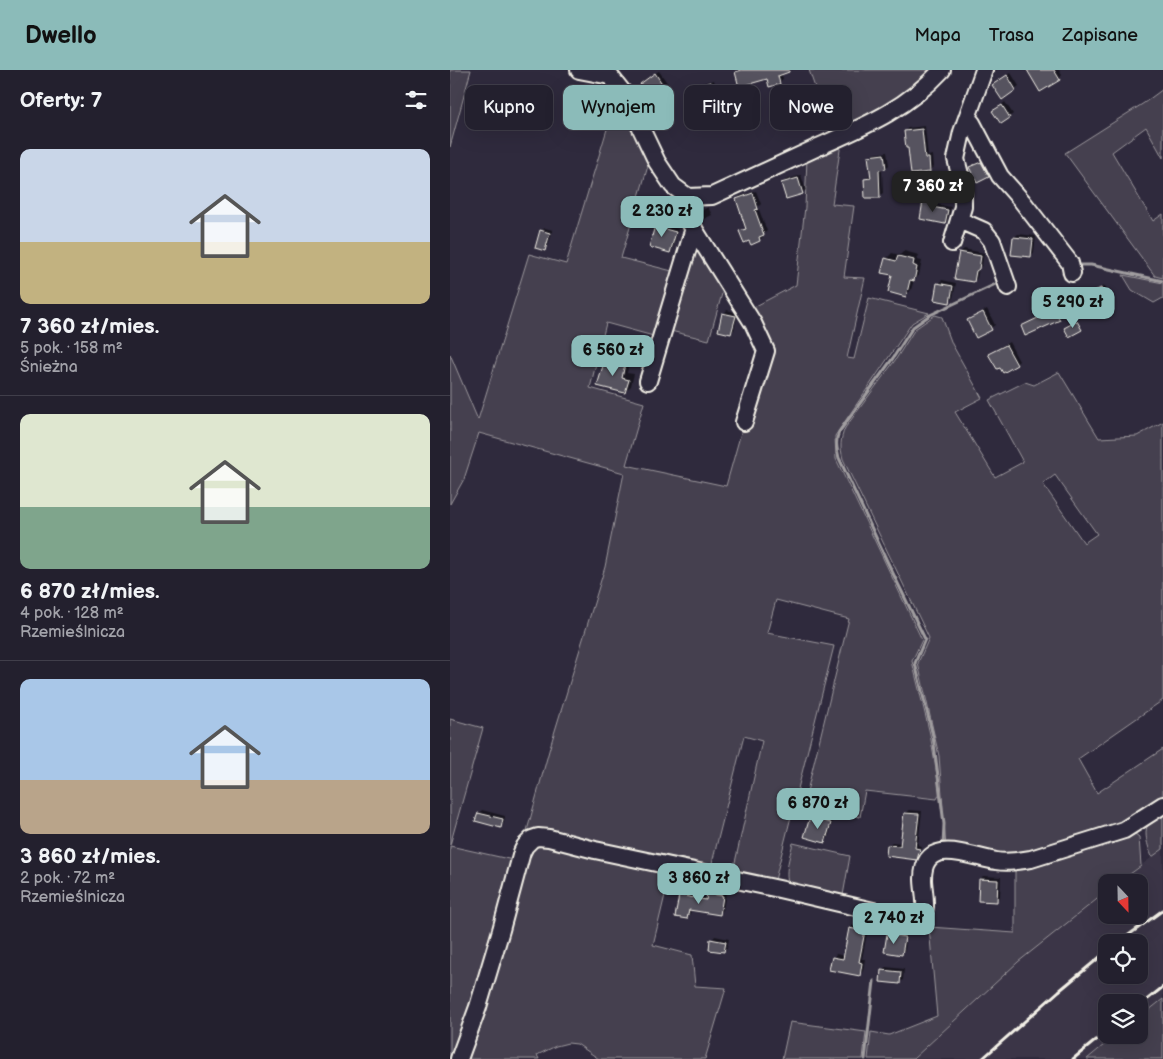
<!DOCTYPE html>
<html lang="pl">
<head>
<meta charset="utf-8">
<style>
	body { margin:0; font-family:"Balsamiq Sans",sans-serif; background:#2f2d3a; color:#f1f3f6; height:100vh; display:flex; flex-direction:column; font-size:19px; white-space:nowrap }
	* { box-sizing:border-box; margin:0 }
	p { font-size:16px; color:#a3a3aa }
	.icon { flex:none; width:28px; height:28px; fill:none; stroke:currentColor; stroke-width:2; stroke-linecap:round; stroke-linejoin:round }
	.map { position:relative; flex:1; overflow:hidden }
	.side { display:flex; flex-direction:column; background:#23202e; width:450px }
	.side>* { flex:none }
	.guide { position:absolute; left:15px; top:15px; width:475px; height:45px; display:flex; gap:10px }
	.needle { width:32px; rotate:158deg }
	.buttons { position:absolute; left:648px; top:804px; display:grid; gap:10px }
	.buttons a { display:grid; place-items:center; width:50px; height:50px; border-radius:10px; background:#23202e; box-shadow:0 5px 20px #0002,0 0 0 1px #403e4a; font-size:25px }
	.price { position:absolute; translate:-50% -42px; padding:0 11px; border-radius:10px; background:#8bbbb9; color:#111; font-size:16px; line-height:32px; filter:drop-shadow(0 1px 2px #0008) }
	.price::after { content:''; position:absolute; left:50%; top:30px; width:15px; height:11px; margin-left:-8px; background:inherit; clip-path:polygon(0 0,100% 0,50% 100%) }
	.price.selected { background:#222; color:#fff }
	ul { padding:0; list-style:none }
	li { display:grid; align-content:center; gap:10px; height:265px; padding:0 20px }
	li+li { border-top:1px solid #403e4a }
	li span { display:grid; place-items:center; height:155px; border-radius:10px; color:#555 }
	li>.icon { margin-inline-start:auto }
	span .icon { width:90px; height:90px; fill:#fffc; stroke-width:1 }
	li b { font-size:21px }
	h2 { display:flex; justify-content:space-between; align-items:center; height:60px; padding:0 20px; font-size:21px }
	.tag { padding:0 18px; border-radius:10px; background:#23202e; box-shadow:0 5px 20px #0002,0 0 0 1px #403e4a; font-size:18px; line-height:45px }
	.tag.selected { background:#8bbbb9; color:#111 }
	header { display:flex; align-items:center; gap:30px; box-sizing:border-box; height:70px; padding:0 25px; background:#8bbbb9; color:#111 }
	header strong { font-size:24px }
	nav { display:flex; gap:28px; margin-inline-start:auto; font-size:18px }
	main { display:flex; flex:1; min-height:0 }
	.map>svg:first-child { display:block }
	.built { fill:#3b3647; fill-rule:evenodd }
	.green { fill:#454050; stroke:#9c989c; fill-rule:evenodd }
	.shadow { fill:#0007 }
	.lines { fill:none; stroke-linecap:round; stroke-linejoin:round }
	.stream { stroke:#a19ea0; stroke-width:3 }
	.building { fill:#56525f; stroke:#f4f1e8 }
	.minor-casing { stroke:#f4f1e8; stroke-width:20 }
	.minor { stroke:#2f2a3d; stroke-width:16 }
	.rail { stroke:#f4f1e8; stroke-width:3 }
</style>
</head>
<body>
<header>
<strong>Dwello</strong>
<nav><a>Mapa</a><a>Trasa</a><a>Zapisane</a></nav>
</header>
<main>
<section class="side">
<h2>Oferty: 7<svg class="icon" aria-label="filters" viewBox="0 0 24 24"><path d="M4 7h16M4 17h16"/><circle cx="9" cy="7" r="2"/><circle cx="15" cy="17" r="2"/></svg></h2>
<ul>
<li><span style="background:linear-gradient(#c9d6e8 60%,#c2b280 0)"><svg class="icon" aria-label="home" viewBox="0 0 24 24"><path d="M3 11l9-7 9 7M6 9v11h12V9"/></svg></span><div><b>7 360 zł/mies.</b><p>5 pok. · 158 m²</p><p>Śnieżna</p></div></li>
<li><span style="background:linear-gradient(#dfe7d0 60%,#7fa58c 0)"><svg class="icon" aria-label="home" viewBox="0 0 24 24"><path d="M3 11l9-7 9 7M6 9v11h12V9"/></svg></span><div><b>6 870 zł/mies.</b><p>4 pok. · 128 m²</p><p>Rzemieślnicza</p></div></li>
<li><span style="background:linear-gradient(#a9c7e8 65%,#b9a48a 0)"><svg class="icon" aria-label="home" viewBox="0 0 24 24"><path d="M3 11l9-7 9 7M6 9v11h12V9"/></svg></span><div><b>3 860 zł/mies.</b><p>2 pok. · 72 m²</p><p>Rzemieślnicza</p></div></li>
</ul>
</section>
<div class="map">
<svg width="713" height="989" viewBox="0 0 713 989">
	<rect width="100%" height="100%" fill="#2f2a3d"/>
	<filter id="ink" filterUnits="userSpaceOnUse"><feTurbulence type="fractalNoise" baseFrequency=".02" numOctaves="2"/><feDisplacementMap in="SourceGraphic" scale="10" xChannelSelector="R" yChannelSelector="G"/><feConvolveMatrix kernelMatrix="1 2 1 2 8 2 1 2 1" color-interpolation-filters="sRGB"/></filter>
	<g filter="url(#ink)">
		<!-- built -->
		<path class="built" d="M713,779V929L689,948V932H656V965H666L637,989H463L568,892L656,822V845H689V812H669ZM656,872H689V905H656Z"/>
		<!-- green -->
		<path class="green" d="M0,0H21L0,77Z
			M359,0H486L455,27L382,67Z
			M713,19V88L696,57L662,82L703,151L713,144V208L705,206L615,83L694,33Z
			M168,23L200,89L171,188L226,202L207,267L156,253L140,318L194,333L176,395L276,416L292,359L318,281L298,240L346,215L355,137L357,88L391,73L382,134L404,136L394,207L415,208L397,288L404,289L419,228L479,243L462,253L385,366L386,389L472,570L462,591L480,664L490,723L487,729L415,721L410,747L354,734L399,549L326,530L317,563L384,576L325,810L282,806L312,671L294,666L260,801L75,768L100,677L155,497L174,403L29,363L14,409L0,434V284L28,350L79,184L116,194Z
			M241,171L275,213L259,270L216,260Z
			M673,205L713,213V228L704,233L682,220Z
			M485,245L492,247L502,274L532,328L505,342L545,407L573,392L539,330L575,312L584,315L609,302L649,368L687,366L713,352V630L628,689L647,723L713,679V730L686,749L573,787L496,777L489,686L468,593L479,568L393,389C390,377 390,370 395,358L446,289L465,259ZM605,405L647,464L634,473L593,414Z
			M0,649L33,658L0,775Z
			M713,740V779L702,787C698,776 692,761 700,751C703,747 709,743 713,740Z
			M684,763L689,767L691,796L669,812H656V822L568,892L463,989H418L421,962L439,965L487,946L479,857L565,863V796Z
			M88,771L221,800L203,875L242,885L245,916L276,918L255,989H149L127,974L118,973L106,976L87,985L89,989H13L76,781Z
			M343,773L400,786L392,831L340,817C333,804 340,786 343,773Z
			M0,776L63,790L3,989H0Z
			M713,929V989H637L666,965H689V948Z
			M340,952L416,962L413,989H332Z"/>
		<!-- shadow -->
		<path class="shadow" d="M288,0H330L333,9L329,12L317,8L286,2Z
			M580,0H609L612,5L609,9Z
			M209,1L218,14L214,17L195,10Z
			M561,3L569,16L552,28L543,15Z
			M264,10L268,24L264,27L246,17L249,14Z
			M555,32L563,44L559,47L544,41Z
			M475,56L478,86L482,85L483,97L480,100L460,76L455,61L458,58Z
			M437,82L439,95L436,98L432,99L433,123L429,126L416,109L419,106H422L420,87L423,84Z
			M535,89L542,103L527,112L520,97Z
			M351,105L356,120L352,123L333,113L336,110Z
			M306,121L311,134L308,137L317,161L312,165L313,167L309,170L291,162L297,157L287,130L290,126Z
			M478,129L486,130L485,134L501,137L498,149L495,153L474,132Z
			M258,137L262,145L252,150L248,143Z
			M211,149L218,152L217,156L228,159L223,178L219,182L207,153Z
			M95,158L103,160L98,176L95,179L91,161Z
			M568,164L586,166L584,182L581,186L564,167Z
			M514,179L534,183L532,195L529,198L527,208L524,211L510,183Z
			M454,181L469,185L467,190L472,191L469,205L464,210L461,220L456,225L436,189L442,183L450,185Z
			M492,210L506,213L503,228L499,232L488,214Z
			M655,216L662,232L659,235L636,226L640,222Z
			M605,233L612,246L576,264L572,257L595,244L596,238Z
			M537,239L545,255L527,267L518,250Z
			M277,240L288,243L284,260L280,263L274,244Z
			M559,272L569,291L566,294L540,284Z
			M161,284L180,289L177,303L184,304L181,316L175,322L156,290Z
			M32,740L55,746L54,753L50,756L29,743Z
			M459,740L472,741L468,775L472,776L470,785L466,788L438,776L442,772L452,773L455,743Z
			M365,744L383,750L378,768L375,772L361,748Z
			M533,806L551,807L550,827L546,831L530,809Z
			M261,820L276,823L273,840L269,844L241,839L240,844L237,848L230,826L234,823L257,827Z
			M403,855L418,858L412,889H415L413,901L409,905L383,888L386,884L395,886L400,859Z
			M442,861L457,864L455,880L451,883L439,865Z
			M265,866L279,869L277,878L273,881L262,870Z
			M436,897L454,899L453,910L449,913L432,900Z"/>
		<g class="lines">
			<!-- stream -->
			<path class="stream" d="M624,195H641L713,211
				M493,777L494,754L483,666L465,593L475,569L437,491L389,388C387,379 385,371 389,362L443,288L463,257L480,245L550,212
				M415,989L424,911"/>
		</g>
		<!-- building -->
		<path class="building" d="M292,0H339V2L328,6L330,14L319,17L317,9L289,17L285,2Z
			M577,0H604L610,10L590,22Z
			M205,3L215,18L200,28L190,14Z
			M557,5L566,20L552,30L542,15Z
			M261,12L265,28L249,33L245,17Z
			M552,35L560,48L551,54L542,41Z
			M472,59L475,88H479L480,102L461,104L458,78H456L454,61Z
			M434,84L436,99L429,100L430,128H415L414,109L421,108L418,86Z
			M531,92L539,107L527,113L519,97Z
			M348,108L353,124L336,129L331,113Z
			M303,123L308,139L305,140L314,165L309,167L310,171L301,175L299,171L294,173L289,161L296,159L286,129Z
			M473,131L483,133L482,137L498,140L495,154L470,149Z
			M206,152L216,155L215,159L226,162L220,183L199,177Z
			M90,160L100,163L95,181L85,178Z
			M563,167L583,169L581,187L561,185Z
			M509,182L531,186L529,199L526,201L524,212L504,209Z
			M448,186L464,190L463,195L467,197L464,211L460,210L456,227L438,222L442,205L431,203L435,188L446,191Z
			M487,213L503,216L500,233L484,230Z
			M651,218L659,236L643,243L635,225Z
			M602,235L610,250L575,266L571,256L594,245L591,240Z
			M533,242L542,260L526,268L517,250Z
			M272,243L286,246L281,264L268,261Z
			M627,251L632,260L619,267L614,258Z
			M556,275L567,295L553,303L550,298L547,299L538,284Z
			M155,289L175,294L172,308L179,310L175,323L147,316Z
			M28,743L53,749L51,758L25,751Z
			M454,743L469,744L465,778L470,779L467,790L436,786L437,775L450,776Z
			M360,747L381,753L375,773L354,767Z
			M529,809L548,810L547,832L528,831Z
			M257,823L273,826L270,845L239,840L237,849L225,847L229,825L256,830Z
			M399,858L415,861L409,892L412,893L410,906L379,900L382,887L393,889Z
			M437,864L455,867L452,885L434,882Z
			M260,869L276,872L274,882L259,880Z
			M431,900L451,902L450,914L430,912Z"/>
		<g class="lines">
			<!-- minor casing -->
			<g class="minor-casing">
				<path id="minor" d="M129,0L160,6L175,25L207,92L223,116L238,127L262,126C297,110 332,94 366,78C415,56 455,40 492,0
					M517,48L522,53L550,106L572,131L620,193L622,203
					M238,127L235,138L239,151L303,253L316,281L294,352
					M509,150L534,161L542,171L558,217
					M502,173L513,137V116L506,89L512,62L534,0
					M198,311L244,158
					M9,989L28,937L51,860L72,782L75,776L82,769L88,767L99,768L145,780L329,819L466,851C481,844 473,823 473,809C473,764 521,787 546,791C558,793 569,791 581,789L674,760L713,735"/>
			</g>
			<!-- minor -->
			<use href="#minor" class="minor"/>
			<!-- rail -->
			<path class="rail" d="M669,872L713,840
				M689,936L713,917
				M532,989L609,921L656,882
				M623,989L656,962"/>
		</g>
	</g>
</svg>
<div class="buttons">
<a><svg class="needle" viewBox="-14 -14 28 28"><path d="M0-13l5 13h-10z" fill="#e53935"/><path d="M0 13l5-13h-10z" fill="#a3a3aa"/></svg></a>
<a><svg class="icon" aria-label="locate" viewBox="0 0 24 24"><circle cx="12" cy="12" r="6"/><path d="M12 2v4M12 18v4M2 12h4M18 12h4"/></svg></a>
<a><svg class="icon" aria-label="layers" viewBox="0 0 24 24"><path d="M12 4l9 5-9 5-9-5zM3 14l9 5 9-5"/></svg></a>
</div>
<b class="price selected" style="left:483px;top:143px">7 360 zł</b>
<b class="price" style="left:212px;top:168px">2 230 zł</b>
<b class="price" style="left:623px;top:259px">5 290 zł</b>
<b class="price" style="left:163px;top:307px">6 560 zł</b>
<b class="price" style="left:368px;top:760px">6 870 zł</b>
<b class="price" style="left:249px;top:835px">3 860 zł</b>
<b class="price" style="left:444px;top:875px">2 740 zł</b>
<div class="guide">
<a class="tag">Kupno</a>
<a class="tag selected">Wynajem</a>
<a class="tag">Filtry</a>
<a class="tag">Nowe</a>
</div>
</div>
</main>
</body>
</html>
